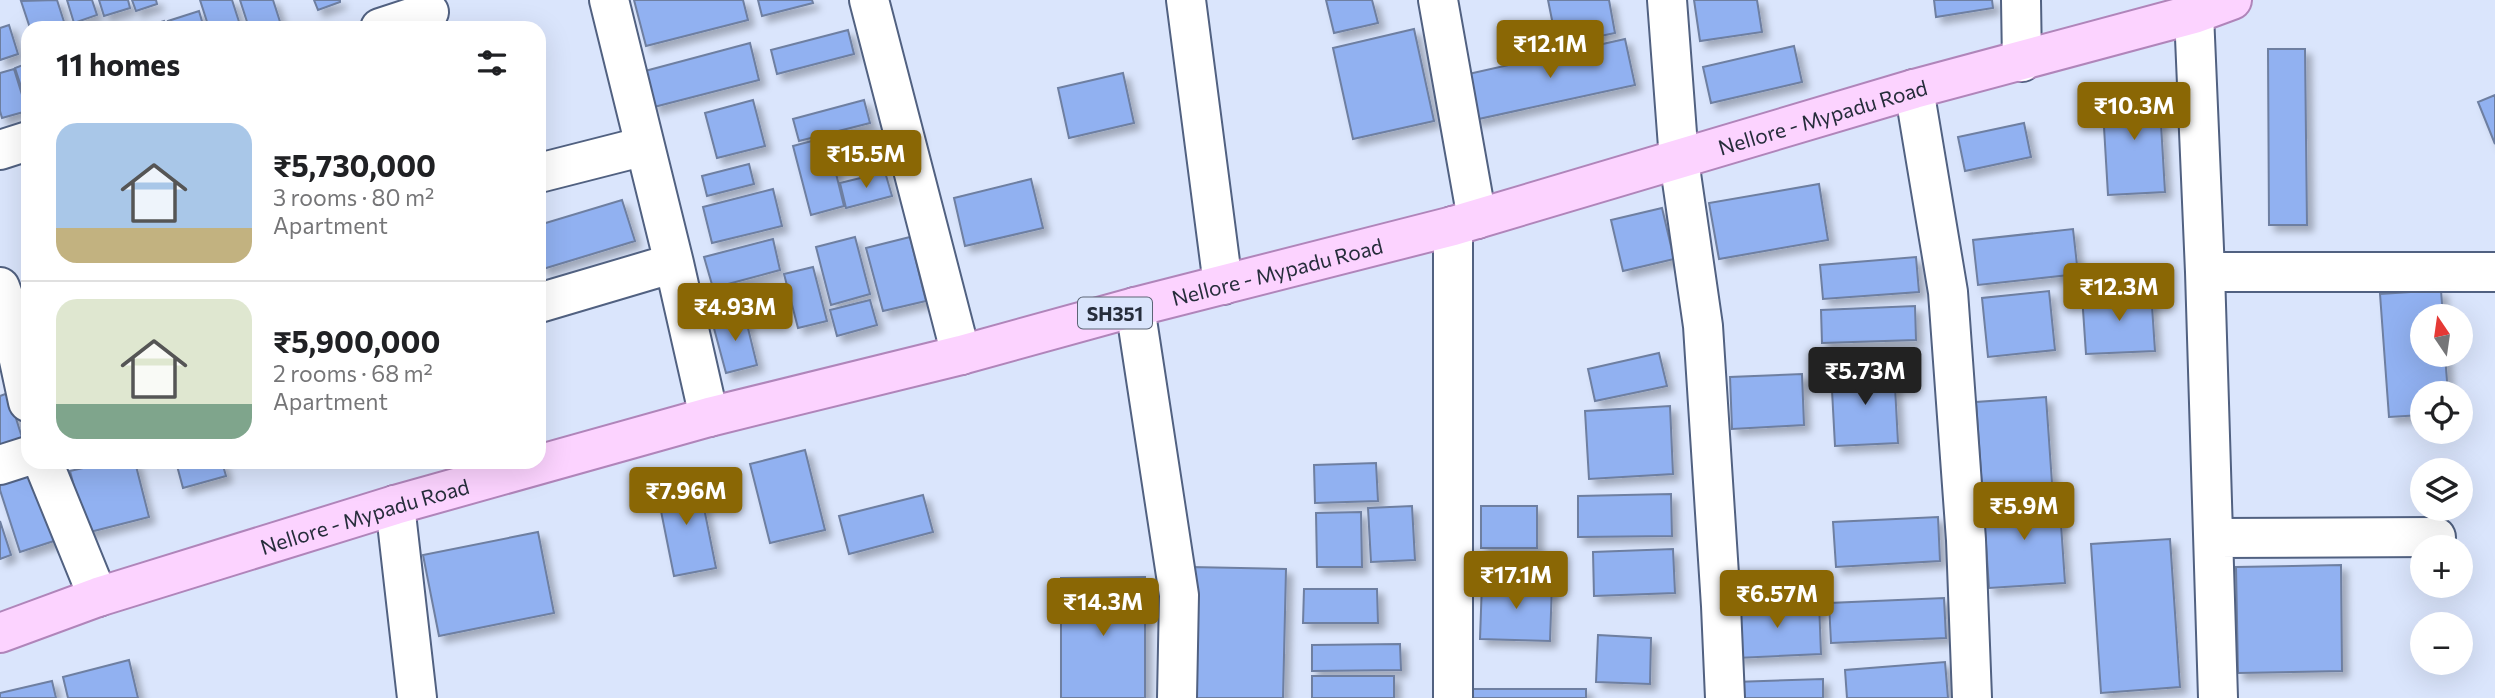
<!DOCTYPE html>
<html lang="en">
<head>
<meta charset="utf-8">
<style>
	body { margin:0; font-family:Commissioner,sans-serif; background:#f6f6f6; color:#202124; height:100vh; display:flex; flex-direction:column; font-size:26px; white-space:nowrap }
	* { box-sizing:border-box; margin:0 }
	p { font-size:23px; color:#757577 }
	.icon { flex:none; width:38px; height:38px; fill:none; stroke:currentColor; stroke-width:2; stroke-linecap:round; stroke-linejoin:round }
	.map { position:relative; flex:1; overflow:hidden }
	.drawer { position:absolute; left:21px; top:21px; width:525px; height:448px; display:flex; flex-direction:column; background:#fff; border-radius:21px; box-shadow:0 7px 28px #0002 }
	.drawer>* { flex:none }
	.needle { width:46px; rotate:347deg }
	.tools { position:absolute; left:2410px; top:304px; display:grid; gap:14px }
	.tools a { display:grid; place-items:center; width:63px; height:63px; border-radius:50%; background:#fff; box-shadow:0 7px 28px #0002; font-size:35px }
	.price { position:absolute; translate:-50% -60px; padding:0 16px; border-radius:7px; background:#8a6705; color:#fff; font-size:23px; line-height:46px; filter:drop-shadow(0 2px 4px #0008) }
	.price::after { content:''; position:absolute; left:50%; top:42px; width:21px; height:16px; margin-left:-10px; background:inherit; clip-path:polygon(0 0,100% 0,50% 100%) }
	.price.on { background:#222; color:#fff }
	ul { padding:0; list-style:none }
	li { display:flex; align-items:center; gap:21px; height:175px; padding:0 35px }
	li+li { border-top:2px solid #e0e0e0 }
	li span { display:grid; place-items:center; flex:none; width:196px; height:140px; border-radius:21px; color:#555 }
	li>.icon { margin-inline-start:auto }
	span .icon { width:84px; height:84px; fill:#fffc; stroke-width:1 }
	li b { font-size:30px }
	h2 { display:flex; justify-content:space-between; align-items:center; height:84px; padding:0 35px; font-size:30px }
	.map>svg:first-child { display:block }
	.building { fill:#91b1f1; stroke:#6e7fa1; stroke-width:2; filter:url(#shadow) }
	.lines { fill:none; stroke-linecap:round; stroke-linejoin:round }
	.minor-casing { stroke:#516181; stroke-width:42 }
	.major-casing { stroke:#b085ba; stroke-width:42 }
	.minor { stroke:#fff; stroke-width:38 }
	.major { stroke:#fcd3ff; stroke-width:38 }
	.labels { text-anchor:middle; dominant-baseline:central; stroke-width:7; stroke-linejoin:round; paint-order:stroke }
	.shield { fill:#dae5fc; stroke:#5c6475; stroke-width:2 }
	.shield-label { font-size:19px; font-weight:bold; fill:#262d3b }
	.street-label { font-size:21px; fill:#262d3b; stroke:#dae5fc }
</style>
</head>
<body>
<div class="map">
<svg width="2495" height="698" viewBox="0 0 2495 698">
	<defs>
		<filter id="shadow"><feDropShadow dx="6" dy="6" stdDeviation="3.5" flood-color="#0004"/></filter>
	</defs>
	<rect width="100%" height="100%" fill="#dae5fc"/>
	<!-- building -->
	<path class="building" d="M57,0L66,28H30L21,1Z
		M67,0H92L97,15L74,23Z
		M99,0H128L130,8L104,16Z
		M132,0H156L157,4L136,11Z
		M200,0H232L241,28H209Z
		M240,0H273L282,28H249Z
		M314,0H340V2L318,10Z
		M634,0H743L748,20L646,46Z
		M758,0H812L813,3L762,16Z
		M1326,0H1372L1378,23L1334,33Z
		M1548,0H1609L1615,33L1557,45Z
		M1694,0H1757L1762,32L1700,41Z
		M1934,0H1992L1993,8L1936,17Z
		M199,11L204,28H170L168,21Z
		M164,21L166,28H141Z
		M9,25L18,54L0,60V28Z
		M1414,29L1434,121L1353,139L1333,48Z
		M848,30L854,54L777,74L771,50Z
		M1625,39L1635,85L1474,120L1464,75Z
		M750,43L759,80L654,107L645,71Z
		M1794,46L1802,82L1711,103L1703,67Z
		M2268,49H2305L2307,225H2269Z
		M28,63V108L15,68Z
		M14,69L27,111L2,118L0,111V73Z
		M1123,73L1134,123L1069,138L1058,88Z
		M2159,90L2165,192L2108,195L2102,93Z
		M2495,95V144L2478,102Z
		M753,100L765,146L717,158L705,113Z
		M864,100L870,123L799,141L793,119Z
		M2024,123L2031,157L1965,171L1958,137Z
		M827,137L844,206L811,215L793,146Z
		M749,164L754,184L707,196L702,176Z
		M885,172L892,196L846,208L840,183Z
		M1031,179L1043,228L965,246L954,198Z
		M1819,184L1828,240L1719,259L1709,203Z
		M773,189L782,226L712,243L703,207Z
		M622,200L635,241L543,269L539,257V225Z
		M1662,208L1674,259L1623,271L1611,220Z
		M2073,229L2078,274L1978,285L1973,240Z
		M855,237L870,294L831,305L816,247Z
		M910,237L926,301L883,311L866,248Z
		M773,239L780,270L713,288L704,257Z
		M1916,257L1919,292L1823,299L1820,265Z
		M813,267L827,321L798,328L784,274Z
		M2441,290L2443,317H2422V355H2445L2448,394H2422V415L2389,417L2380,294Z
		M2049,291L2055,350L1988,357L1982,298Z
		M2151,291L2155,351L2086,354L2082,295Z
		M870,300L877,325L837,336L830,310Z
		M1915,306L1916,340L1822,343L1821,310Z
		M744,312L757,365L726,373L712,321Z
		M1659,353L1667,386L1595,401L1588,369Z
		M1894,368L1898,443L1835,446L1831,372Z
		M1802,374L1804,425L1732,429L1730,377Z
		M8,393L25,447L0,455V396Z
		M2046,397L2052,483L1982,487L1976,402Z
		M1670,406L1673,474L1589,479L1585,411Z
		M805,450L825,530L770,543L750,464Z
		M109,462H135L149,517L86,533L70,471Z
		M176,462H222L226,476L183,488Z
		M1376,463L1378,501L1315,503L1314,465Z
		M34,471L57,540L20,552L0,490V482Z
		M698,478L716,568L674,576L656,486Z
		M1671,494L1672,536L1578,537V496Z
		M923,495L933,532L849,554L839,516Z
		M2059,495L2065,583L1989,588L1983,500Z
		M1412,506L1415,560L1371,562L1368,508Z
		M1481,506H1537V548H1481Z
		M1361,512L1362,567H1317L1316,513Z
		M1938,517L1940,561L1836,567L1833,522Z
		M0,521L11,555L0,559Z
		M538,532L554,613L439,636L423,555Z
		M2170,539L2180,687L2101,693L2091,544Z
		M1673,549L1675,593L1594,596L1593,552Z
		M2341,565L2342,671L2238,673L2236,567Z
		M1190,567L1286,569L1283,698H1188Z
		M1145,577V698H1061V578Z
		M1482,582L1552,584L1550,641L1480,639Z
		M1304,589H1377L1378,623H1303Z
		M1944,598L1946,638L1831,643L1829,603Z
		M1819,602L1821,654L1736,658L1733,606Z
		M1598,635L1651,638L1650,684L1596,682Z
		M1400,644L1401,670L1312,671V645Z
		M129,660L138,698H68L63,677Z
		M1945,662L1948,698H1847L1845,670Z
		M1312,676H1394V698H1312Z
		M1823,679V698H1735L1734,682Z
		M52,681L56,698H0V693Z
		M1471,689H1586V698H1471Z"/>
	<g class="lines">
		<!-- minor casing -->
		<g class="minor-casing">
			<path id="minor" d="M609,0L674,263L709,417
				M869,0L961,355
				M1186,0L1223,285
				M1438,0L1477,219
				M1667,0L1679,160L1703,326L1721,606L1725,698
				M2021,0L2022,62
				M2194,14L2205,272L2218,698
				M380,28L429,12
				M1914,89L1948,292L1966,540L1972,698
				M0,150L28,141
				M539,173L645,146
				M1453,226V698
				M2205,272H2495
				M0,287L8,309L28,402
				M539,303L674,263
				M1135,307L1179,595L1177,698
				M43,462L98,597
				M0,465L28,456
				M395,505L417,698
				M2214,538L2436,537"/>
		</g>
		<!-- major casing -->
		<g class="major-casing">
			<g id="major">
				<path id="s1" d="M0,633L98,597L395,505L709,417L961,355L1135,307L1453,226L1914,89L2194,14L2232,0"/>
			</g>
		</g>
		<!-- minor -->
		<use href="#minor" class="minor"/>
		<!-- major -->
		<use href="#major" class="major"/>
	</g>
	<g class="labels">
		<!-- shield labels -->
		<rect class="shield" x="1078" y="297.5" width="74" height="31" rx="5"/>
		<g class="shield-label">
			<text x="1115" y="313">SH351</text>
		</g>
		<!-- street labels -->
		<g class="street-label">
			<text stroke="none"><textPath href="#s1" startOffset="1895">Nellore - Mypadu Road</textPath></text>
			<text stroke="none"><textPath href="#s1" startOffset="1328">Nellore - Mypadu Road</textPath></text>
			<text stroke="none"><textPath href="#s1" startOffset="383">Nellore - Mypadu Road</textPath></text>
		</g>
	</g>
</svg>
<div class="tools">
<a><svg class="needle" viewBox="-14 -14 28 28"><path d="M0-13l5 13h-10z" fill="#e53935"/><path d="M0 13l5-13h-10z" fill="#757577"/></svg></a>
<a><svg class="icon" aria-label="locate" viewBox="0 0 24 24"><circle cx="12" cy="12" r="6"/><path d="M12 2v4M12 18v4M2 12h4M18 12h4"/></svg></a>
<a><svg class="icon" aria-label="layers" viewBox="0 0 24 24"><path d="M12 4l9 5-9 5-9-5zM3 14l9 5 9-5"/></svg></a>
<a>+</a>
<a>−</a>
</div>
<b class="price" style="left:1550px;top:80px">₹12.1M</b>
<b class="price" style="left:2134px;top:142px">₹10.3M</b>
<b class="price" style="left:866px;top:190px">₹15.5M</b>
<b class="price" style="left:2119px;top:323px">₹12.3M</b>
<b class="price" style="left:735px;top:343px">₹4.93M</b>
<b class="price on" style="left:1865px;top:407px">₹5.73M</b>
<b class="price" style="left:686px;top:527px">₹7.96M</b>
<b class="price" style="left:2024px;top:542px">₹5.9M</b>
<b class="price" style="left:1516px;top:611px">₹17.1M</b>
<b class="price" style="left:1777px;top:630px">₹6.57M</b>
<b class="price" style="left:1103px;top:638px">₹14.3M</b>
<section class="drawer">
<h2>11 homes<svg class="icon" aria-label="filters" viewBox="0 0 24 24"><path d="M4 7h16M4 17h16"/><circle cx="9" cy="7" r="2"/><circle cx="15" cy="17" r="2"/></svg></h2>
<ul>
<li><span style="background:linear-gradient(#a9c7e8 75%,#c2b280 0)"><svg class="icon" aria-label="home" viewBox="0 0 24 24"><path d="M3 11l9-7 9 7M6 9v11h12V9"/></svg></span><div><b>₹5,730,000</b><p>3 rooms · 80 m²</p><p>Apartment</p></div></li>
<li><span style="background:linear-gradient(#dfe7d0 75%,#7fa58c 0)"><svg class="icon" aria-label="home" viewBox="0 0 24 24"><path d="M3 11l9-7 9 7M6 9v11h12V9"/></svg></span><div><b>₹5,900,000</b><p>2 rooms · 68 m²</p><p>Apartment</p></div></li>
</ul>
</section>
</div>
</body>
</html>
